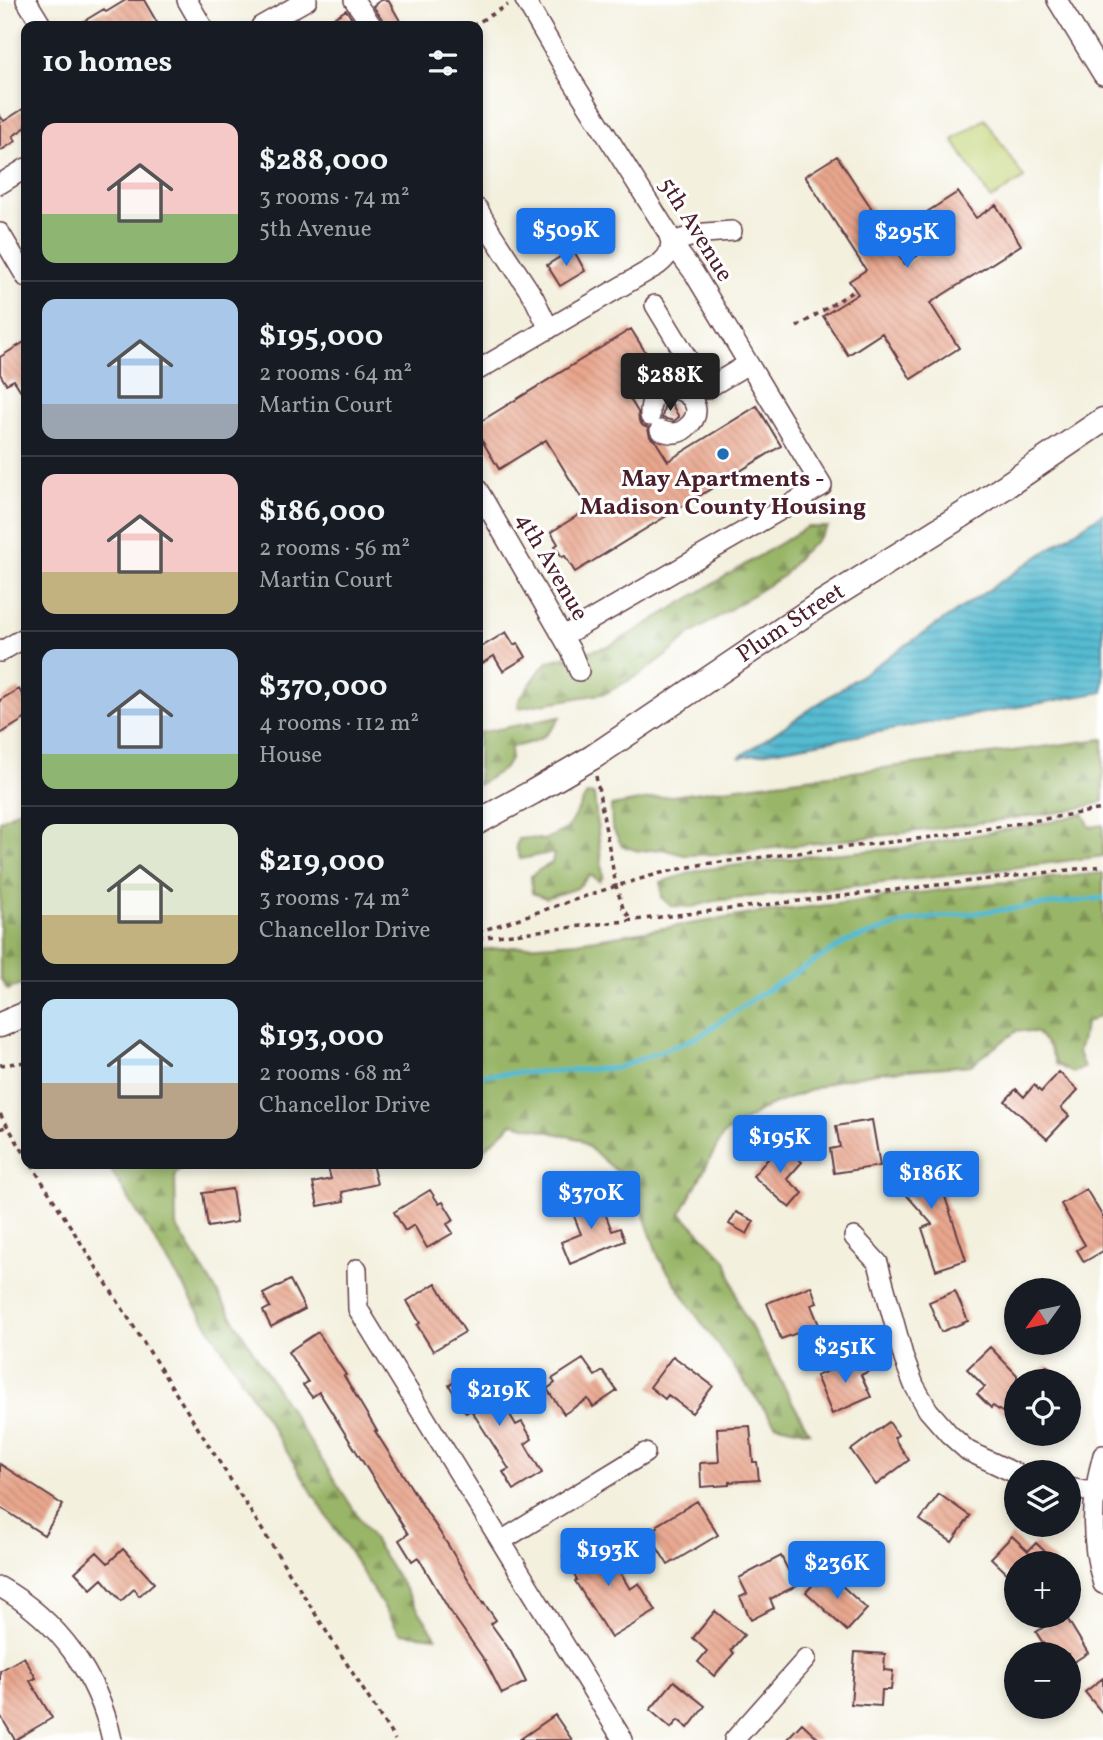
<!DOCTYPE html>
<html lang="en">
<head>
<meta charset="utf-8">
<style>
	body { margin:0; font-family:Vollkorn,serif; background:#20242c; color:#f1f3f6; height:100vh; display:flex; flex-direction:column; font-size:26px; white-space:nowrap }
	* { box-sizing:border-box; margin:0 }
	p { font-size:23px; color:#9ea1a6 }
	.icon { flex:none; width:38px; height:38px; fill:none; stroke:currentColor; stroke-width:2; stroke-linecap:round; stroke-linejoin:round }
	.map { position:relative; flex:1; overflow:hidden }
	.details { position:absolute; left:21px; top:21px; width:462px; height:1148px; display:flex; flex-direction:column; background:#171b24; border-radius:14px; box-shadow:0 4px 10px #0003 }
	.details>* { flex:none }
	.needle { width:46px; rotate:237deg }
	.controls { position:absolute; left:1004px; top:1278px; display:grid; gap:14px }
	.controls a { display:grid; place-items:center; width:77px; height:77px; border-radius:50%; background:#171b24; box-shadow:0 4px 10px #0003; font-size:35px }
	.price { position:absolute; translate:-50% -60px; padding:0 16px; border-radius:7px; background:#1a73e8; color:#fff; font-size:23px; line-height:46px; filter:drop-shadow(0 2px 4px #0008) }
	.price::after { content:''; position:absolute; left:50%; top:42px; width:21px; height:16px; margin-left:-10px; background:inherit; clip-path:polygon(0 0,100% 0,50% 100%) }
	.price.active { background:#222; color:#fff }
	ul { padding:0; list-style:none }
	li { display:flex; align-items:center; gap:21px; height:175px; padding:0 21px }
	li+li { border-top:2px solid #363941 }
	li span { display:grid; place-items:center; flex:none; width:196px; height:140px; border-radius:14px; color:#555 }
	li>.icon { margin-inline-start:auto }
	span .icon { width:84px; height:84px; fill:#fffc; stroke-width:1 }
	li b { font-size:30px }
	h2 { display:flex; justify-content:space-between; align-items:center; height:84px; padding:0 21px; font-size:30px }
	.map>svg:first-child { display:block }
	.forest { fill:url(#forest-firs); stroke:#726a4a; stroke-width:2 }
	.pitch { fill:#c2d477; stroke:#867a51; stroke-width:2 }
	.water { fill:url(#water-rules); stroke:#4f6d7e; stroke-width:2 }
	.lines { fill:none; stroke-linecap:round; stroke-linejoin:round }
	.stream { stroke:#54bbd1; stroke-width:5 }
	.building { fill:url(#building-back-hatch) }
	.minor-casing { stroke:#633e46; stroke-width:22 }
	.major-casing { stroke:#633e46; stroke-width:27 }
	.path { stroke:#633e46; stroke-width:3.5; stroke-dasharray:5 5; stroke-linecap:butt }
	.minor { stroke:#fff; stroke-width:19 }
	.major { stroke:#fff; stroke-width:24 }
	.poi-dot { fill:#1f6fb2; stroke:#fff; stroke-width:2.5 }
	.labels { text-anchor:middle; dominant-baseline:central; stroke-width:6; stroke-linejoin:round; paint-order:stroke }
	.street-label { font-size:24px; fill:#4a1f2b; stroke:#fff }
	.poi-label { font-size:24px; font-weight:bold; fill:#4a1f2b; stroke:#fff }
</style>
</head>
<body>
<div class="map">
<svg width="1103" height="1740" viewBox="0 0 1103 1740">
	<defs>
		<pattern id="forest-firs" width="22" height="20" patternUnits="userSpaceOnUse" patternTransform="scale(1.75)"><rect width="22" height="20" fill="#99b668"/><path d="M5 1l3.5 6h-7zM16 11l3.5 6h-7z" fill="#7f9356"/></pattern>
		<pattern id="water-rules" width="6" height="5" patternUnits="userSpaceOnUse" patternTransform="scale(1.75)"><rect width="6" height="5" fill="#54bbd1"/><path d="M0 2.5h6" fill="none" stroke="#4897aa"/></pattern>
		<pattern id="building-back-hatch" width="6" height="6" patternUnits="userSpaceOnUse" patternTransform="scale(1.75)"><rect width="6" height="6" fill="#e8a68d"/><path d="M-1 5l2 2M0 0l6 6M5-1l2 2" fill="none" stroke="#c88e7a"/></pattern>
	</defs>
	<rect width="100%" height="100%" fill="#fff"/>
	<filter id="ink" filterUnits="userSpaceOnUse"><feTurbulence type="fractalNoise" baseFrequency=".0143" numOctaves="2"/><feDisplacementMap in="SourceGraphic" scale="14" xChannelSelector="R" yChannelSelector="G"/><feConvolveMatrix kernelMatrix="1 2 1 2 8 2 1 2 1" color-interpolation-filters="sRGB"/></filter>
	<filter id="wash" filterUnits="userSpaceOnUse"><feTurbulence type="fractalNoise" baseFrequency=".00686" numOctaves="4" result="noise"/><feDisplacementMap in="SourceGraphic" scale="28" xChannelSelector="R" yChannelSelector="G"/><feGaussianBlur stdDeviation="1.57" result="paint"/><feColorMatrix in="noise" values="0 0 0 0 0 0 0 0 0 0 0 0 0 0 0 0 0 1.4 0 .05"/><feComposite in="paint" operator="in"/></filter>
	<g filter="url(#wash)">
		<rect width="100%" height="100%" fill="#f3f0de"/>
		<!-- forest -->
		<path class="forest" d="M807,527H828L815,542L801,554L784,575L688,636L672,651L641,674L606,693L518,708L519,700L541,669L549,661L609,646L637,630Z
			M560,717C548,739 534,743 511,747L510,759L505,768L478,785V733Z
			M1103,739V802L1067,811L896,834L720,854L684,855L662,849L639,851L622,846L612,827L611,806L656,798Z
			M587,794L594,795L603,877L599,881L590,875L577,888L546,898L532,893L531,876L539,870L552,863L554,854C542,852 532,858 520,859L516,847L518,839L530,838L544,840L567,829Z
			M26,805V982L8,990L0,978V821Z
			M1083,813L1090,827L1103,825V856L965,874L714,901L692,907L671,906L662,898L661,882L700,870L819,855L902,848L1056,821Z
			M1103,873V1014L1086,1023L1078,1052L1084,1068L1073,1073L1056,1064L1050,1048L1037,1033L1018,1030L971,1065L881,1072L834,1081L767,1107L723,1135L681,1213L726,1260L740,1307L809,1432L775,1424L694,1312L659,1258L633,1185L579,1139L513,1123L478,1155V950L577,942L758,913L845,903L985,884Z
			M107,1164H183L175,1175L176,1226L301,1428L436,1637L400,1633Z"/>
		<!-- pitch -->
		<path class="pitch" d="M985,119L1024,178L991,199L953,140Z"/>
		<!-- water -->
		<path class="water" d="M1103,513V692L739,757Z"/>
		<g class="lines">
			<!-- stream -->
			<path class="stream" d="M478,1075L617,1068L698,1037L759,995L848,941L915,920L1103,898"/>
		</g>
		<g id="blocks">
			<!-- building -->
			<path class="building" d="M126,0H144L159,26H76L104,9L106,12Z
				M381,0H388L403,26H384L382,19L373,6Z
				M346,10L357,26H340L335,17Z
				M26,107V127L13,136L16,141L0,151V116L4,121Z
				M837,156L872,209L870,210L905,264L933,245L916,219L958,192L976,218L996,205L1021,245L930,303L959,348L911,379L882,333L848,355L823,316L858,294L849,281L866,270L805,176Z
				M573,249L585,271L560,286L547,265Z
				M631,329L659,374L627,394L638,412L639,421L643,426L648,428L650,437L656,442L668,461L757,406L781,446L575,572L565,556L562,557L555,546L558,544L551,532L588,509L546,440L499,469L478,434V423Z
				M26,341V399L14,380L6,384L0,374V357Z
				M671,403L679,417L674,421L662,418L664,407Z
				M506,632L514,645L518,643L526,657L503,671L494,656L478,666V649Z
				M19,689L26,702V718L0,734V700Z
				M1059,1072L1078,1090L1061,1108L1069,1116L1047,1139L1005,1101L1016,1089L1024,1097L1034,1085L1041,1092Z
				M872,1120L880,1166L834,1173L830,1149L840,1147L836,1126Z
				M781,1144L802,1162L787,1179L803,1193L790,1208L753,1176Z
				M912,1155L924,1168L931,1162L941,1175L933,1181L944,1194L966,1260L936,1270L922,1228L932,1224L889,1175Z
				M327,1164H372L377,1184L342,1192L344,1201L318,1206L313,1183L331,1179Z
				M232,1189L237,1222L208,1227L203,1193Z
				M1086,1189L1103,1217V1251L1084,1262L1077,1250L1085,1245L1061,1204Z
				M430,1190L439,1204L443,1202L454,1220L447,1224L453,1233L427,1248L414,1225L405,1231L394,1212Z
				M598,1195L612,1231L620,1228L625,1241L570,1264L561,1242L581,1234L570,1206Z
				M736,1212L754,1221L747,1234L729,1224Z
				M290,1280L305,1309L271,1327L263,1311L270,1307L263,1294Z
				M436,1283L465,1332L433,1351L417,1325L420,1323L407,1301Z
				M811,1286L817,1303L811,1305L819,1325L781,1339L767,1303Z
				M955,1291L968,1321L941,1332L929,1302Z
				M318,1332L346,1375L344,1376L377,1431H375L448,1545L483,1604L484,1603L496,1620L491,1624L511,1652L526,1682L502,1694L485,1661L448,1608L418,1557L412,1561L399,1540L408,1534L319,1392L312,1397L303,1385L308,1382L288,1352Z
				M990,1347L1017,1375V1422L993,1406L991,1408L977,1394L985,1387L967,1369Z
				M673,1356L713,1386L692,1413L668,1395L665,1399L650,1387Z
				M862,1356L869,1371L861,1375L871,1397L832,1414L816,1376Z
				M583,1359L595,1376L603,1371L617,1391L593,1407L588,1399L564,1414L547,1389L555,1383L552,1379Z
				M1046,1365L1070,1381H1035Z
				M468,1374L472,1382L486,1374L516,1425L522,1422L532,1439L525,1444L542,1473L514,1490L503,1472L509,1469L471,1410L466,1413L449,1385Z
				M889,1422L898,1435L894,1438L909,1460L876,1485L851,1450Z
				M750,1426L753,1462H757L759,1480L729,1482V1485L701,1487L700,1463L719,1462L717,1428Z
				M0,1464L63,1505L44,1535L0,1507Z
				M939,1494L970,1516L952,1542L920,1520Z
				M697,1501L718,1535L668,1565L648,1533L658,1527L657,1525Z
				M598,1536L630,1589L639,1583L656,1611L611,1638L575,1581L577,1580L563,1556Z
				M1012,1536L1028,1551L1036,1543L1057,1563H1017V1583L991,1558Z
				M123,1549L154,1583L139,1596L134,1589L121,1601L102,1579L91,1589L75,1572L97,1552L108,1563Z
				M781,1556L796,1586L770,1599L774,1608L751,1620L740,1597L747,1594L739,1578Z
				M826,1571L867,1609L847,1631L806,1592Z
				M715,1611L744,1635L731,1650L734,1653L714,1676L698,1662L707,1651L693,1638Z
				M1064,1615H1065L1088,1653L1069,1665V1654H1050L1036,1632Z
				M855,1652L885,1654L884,1670L893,1671L891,1690H882L881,1706L851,1704Z
				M24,1657L36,1678L30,1681L52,1718L15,1740L0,1715V1671Z
				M1103,1678V1714L1085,1692Z
				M674,1681L705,1706L688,1728L678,1720L671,1728L650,1710Z
				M555,1715L572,1740H519Z
				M802,1723L820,1740H786Z"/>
		</g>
	</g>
	<g filter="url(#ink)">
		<use href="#blocks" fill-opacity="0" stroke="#633e46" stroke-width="2"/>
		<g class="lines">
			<!-- minor casing -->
			<g class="minor-casing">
				<path id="minor" d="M26,0L42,26
					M187,0L202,26
					M354,0L372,26
					M525,0L568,74L668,233L671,242L694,273L822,486L563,636
					M1057,0L1103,75
					M261,26L307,0
					M0,184L26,168
					M478,209L492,234L534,298L549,329
					M0,233L26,277
					M655,305L706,389L748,364
					M478,370L658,265C667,258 670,253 671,242L705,233L732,231
					M650,416C648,362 722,399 686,428C678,435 669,434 660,430
					M478,490L571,651L579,671
					M0,652L26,637
					M854,1237L878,1263L904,1359L914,1385L928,1410L949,1434L968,1451L1017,1474
					M357,1269L358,1309L623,1740
					M1103,1455C1091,1497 1090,1541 1103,1584
					M1069,1488L1103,1494
					M501,1541L645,1453
					M0,1587C58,1620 98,1675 112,1740
					M734,1740L806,1659"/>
			</g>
			<!-- major casing -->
			<g class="major-casing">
				<g id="major">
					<path id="s1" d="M478,822L533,792L593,757L814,608L975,507L1103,420"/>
					<path d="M0,1025L26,1014"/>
				</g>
			</g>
			<!-- path -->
			<path class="path" d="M472,26L508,5
				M797,327L855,290
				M596,776L616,886L623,908L631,919
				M478,932L616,886L661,873L704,864L950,835L1103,809
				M478,938L1103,866
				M0,1065L26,1062
				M0,1114L26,1156
				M0,1129L7,1126
				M31,1164L395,1740"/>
			<!-- minor -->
			<use href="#minor" class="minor"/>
			<!-- major -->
			<use href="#major" class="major"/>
		</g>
	</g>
	<!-- markers -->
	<circle class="poi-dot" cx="723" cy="454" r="7"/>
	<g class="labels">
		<!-- street labels -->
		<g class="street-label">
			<text transform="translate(695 230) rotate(58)">5th Avenue</text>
			<text transform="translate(551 567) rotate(60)">4th Avenue</text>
			<text stroke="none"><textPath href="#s1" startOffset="371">Plum Street</textPath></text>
		</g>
		<!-- poi labels -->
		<g class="poi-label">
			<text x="723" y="480">May Apartments -<tspan x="723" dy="28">Madison County Housing</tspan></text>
		</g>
	</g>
</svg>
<div class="controls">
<a><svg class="needle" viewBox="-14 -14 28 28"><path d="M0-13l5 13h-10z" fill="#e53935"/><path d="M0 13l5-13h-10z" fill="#9ea1a6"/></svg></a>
<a><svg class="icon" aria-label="locate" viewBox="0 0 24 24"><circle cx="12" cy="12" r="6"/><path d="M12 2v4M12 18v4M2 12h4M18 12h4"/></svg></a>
<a><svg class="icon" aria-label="layers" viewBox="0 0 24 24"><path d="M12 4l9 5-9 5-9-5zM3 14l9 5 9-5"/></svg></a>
<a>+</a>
<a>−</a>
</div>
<b class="price" style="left:566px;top:268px">$509K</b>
<b class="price" style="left:907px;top:270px">$295K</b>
<b class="price active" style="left:670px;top:413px">$288K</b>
<b class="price" style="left:780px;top:1175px">$195K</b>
<b class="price" style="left:931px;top:1211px">$186K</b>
<b class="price" style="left:591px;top:1231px">$370K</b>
<b class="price" style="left:845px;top:1385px">$251K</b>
<b class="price" style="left:499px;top:1428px">$219K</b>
<b class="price" style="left:608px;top:1588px">$193K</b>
<b class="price" style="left:837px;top:1601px">$236K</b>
<section class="details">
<h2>10 homes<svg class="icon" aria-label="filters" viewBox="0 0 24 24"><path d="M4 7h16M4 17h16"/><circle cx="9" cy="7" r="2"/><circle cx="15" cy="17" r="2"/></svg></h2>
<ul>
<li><span style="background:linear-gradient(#f6c9c9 65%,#8fb573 0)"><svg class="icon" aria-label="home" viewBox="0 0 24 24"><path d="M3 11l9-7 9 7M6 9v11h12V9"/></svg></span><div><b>$288,000</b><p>3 rooms · 74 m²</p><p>5th Avenue</p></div></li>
<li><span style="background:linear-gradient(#a9c7e8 75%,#9aa5b1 0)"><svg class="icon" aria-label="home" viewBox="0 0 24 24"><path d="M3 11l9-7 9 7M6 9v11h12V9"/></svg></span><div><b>$195,000</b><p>2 rooms · 64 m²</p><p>Martin Court</p></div></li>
<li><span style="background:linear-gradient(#f6c9c9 70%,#c2b280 0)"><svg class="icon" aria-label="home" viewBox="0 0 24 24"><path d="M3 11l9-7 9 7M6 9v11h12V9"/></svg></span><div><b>$186,000</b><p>2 rooms · 56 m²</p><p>Martin Court</p></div></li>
<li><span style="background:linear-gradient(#a9c7e8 75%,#8fb573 0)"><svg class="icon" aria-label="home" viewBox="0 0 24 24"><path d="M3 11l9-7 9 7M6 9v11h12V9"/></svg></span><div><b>$370,000</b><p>4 rooms · 112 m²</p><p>House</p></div></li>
<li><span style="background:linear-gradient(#dfe7d0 65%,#c2b280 0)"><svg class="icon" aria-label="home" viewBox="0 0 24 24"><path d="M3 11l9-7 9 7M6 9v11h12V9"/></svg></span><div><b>$219,000</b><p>3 rooms · 74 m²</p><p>Chancellor Drive</p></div></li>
<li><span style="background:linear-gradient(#bfe0f5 60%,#b9a48a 0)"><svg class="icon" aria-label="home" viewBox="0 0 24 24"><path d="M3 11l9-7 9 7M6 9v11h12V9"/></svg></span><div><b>$193,000</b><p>2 rooms · 68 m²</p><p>Chancellor Drive</p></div></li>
</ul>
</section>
</div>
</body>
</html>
